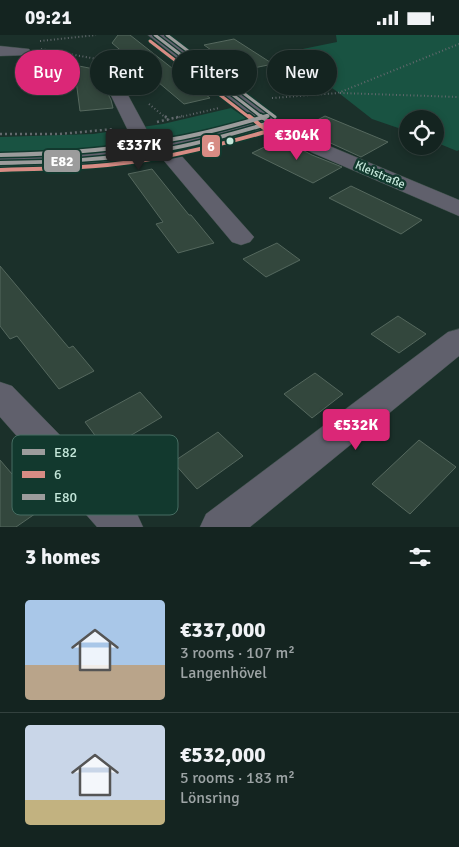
<!DOCTYPE html>
<html lang="en">
<head>
<meta charset="utf-8">
<style>
	body { margin:0; font-family:Signika,sans-serif; background:#21302d; color:#f1f3f6; height:100vh; display:flex; flex-direction:column; font-size:19px; white-space:nowrap }
	* { box-sizing:border-box; margin:0 }
	p { font-size:16px; color:#9da4a5 }
	.icon { flex:none; width:28px; height:28px; fill:none; stroke:currentColor; stroke-width:2; stroke-linecap:round; stroke-linejoin:round }
	.map { position:relative; height:492px; overflow:hidden }
	.drawer { display:flex; flex-direction:column; background:#142420; flex:1 }
	.drawer>* { flex:none }
	.banner { position:absolute; left:15px; top:15px; width:430px; height:45px; display:flex; gap:10px }
	.buttons { position:absolute; left:399px; top:75px; display:grid; gap:10px }
	.buttons a { display:grid; place-items:center; width:45px; height:45px; border-radius:50%; background:#142420; box-shadow:0 2px 8px #0003,0 0 0 1px #33413e; font-size:25px }
	.price { position:absolute; translate:-50% -42px; padding:0 11px; border-radius:5px; background:#db2777; color:#fff; font-size:16px; line-height:32px; filter:drop-shadow(0 1px 2px #0008) }
	.price::after { content:''; position:absolute; left:50%; top:30px; width:15px; height:11px; margin-left:-8px; background:inherit; clip-path:polygon(0 0,100% 0,50% 100%) }
	.price.active { background:#222; color:#fff }
	ul { padding:0; list-style:none }
	li { display:flex; align-items:center; gap:15px; height:125px; padding:0 25px }
	li+li { border-top:1px solid #33413e }
	li span { display:grid; place-items:center; flex:none; width:140px; height:100px; border-radius:5px; color:#555 }
	li>.icon { margin-inline-start:auto }
	span .icon { width:60px; height:60px; fill:#fffc; stroke-width:1 }
	li b { font-size:21px }
	h2 { display:flex; justify-content:space-between; align-items:center; height:60px; padding:0 25px; font-size:21px }
	.pill { padding:0 18px; border-radius:22px; background:#142420; box-shadow:0 2px 8px #0003,0 0 0 1px #33413e; font-size:18px; line-height:45px }
	.pill.active { background:#db2777; color:#fff }
	.status { display:flex; justify-content:space-between; align-items:center; height:35px; padding:0 25px; background:#142420; direction:ltr }
	.status svg { height:14px; fill:currentColor }
	.map>svg:first-child { display:block }
	.green { fill:#195342 }
	.building { fill:#33473d; stroke:#55685e }
	.lines { fill:none; stroke-linecap:round; stroke-linejoin:round }
	.minor-casing { stroke:#384c45; stroke-width:1 }
	.path-far1 { stroke:#62696d; stroke-width:2; stroke-dasharray:1 2.5; stroke-linecap:butt }
	.path { stroke:#62696d; stroke-width:2.5; stroke-dasharray:2 3; stroke-linecap:butt }
	.minor { fill:#60606c; fill-rule:evenodd }
	.bus-1-far1-casing { stroke:#12392e; stroke-width:5.5 }
	.bus-1-casing { stroke:#12392e; stroke-width:7 }
	.bus-2-far1-casing { stroke:#12392e; stroke-width:5.5 }
	.bus-2-casing { stroke:#12392e; stroke-width:7 }
	.bus-3-far1-casing { stroke:#12392e; stroke-width:5.5 }
	.bus-3-casing { stroke:#12392e; stroke-width:7 }
	.bus-1-far1 { stroke:#9c9c9c; stroke-width:3 }
	.bus-1 { stroke:#9c9c9c; stroke-width:4 }
	.bus-2-far1 { stroke:#d78c84; stroke-width:3 }
	.bus-2 { stroke:#d78c84; stroke-width:4 }
	.bus-3-far1 { stroke:#9c9c9c; stroke-width:3 }
	.bus-3 { stroke:#9c9c9c; stroke-width:4 }
	.bus-dot { fill:#c4e7da; stroke:#12392e; stroke-width:2 }
	.labels { text-anchor:middle; dominant-baseline:central; stroke-width:5; stroke-linejoin:round; paint-order:stroke }
	.far-street-label { font-size:12px; fill:#c4e7da; stroke:#12392e }
	.key { fill:#12392e; stroke:#476d62; stroke-width:1 }
	.key-label { font-size:14px; fill:#c4e7da }
	.line-badge { stroke:#12392e; stroke-width:2 }
	.badge-label { font-size:14px; text-anchor:middle; font-weight:bold; fill:#fff }
</style>
</head>
<body>
<div class="status"><b>09:21</b><svg viewBox="0 0 49 12"><path d="M0 12V9h3v3zM5 12V6h3v6zM10 12V3h3v9zM15 12V0h3v12zM26 1h20v11H26zM47 4h2v5h-2z"/></svg></div>
<div class="map">
<svg width="459" height="492" viewBox="0 0 459 492">
	<rect width="100%" height="100%" fill="#1b302a"/>
	<!-- green -->
	<path class="green" d="M336,0H459V115L457,116L435,107V84H408L407,96L372,84L335,55L305,37L283,18L337,7Z
		M231,73L246,83L241,88L233,92L156,109L123,114L0,122V102L93,99L163,89Z"/>
	<!-- building -->
	<path class="building" d="M118,0H130L210,63L184,69L112,8Z
		M234,4L273,29L244,35L238,34L204,10Z
		M74,30L99,35L98,39L111,65L113,73L80,76Z
		M325,81L388,107L361,122L300,94Z
		M281,104L312,120L342,132L313,148L252,118Z
		M152,134L189,180H191L214,208L178,218L156,189L163,187L128,139Z
		M351,151L422,185L401,199L329,163Z
		M277,208L300,225L266,242L243,224Z
		M0,231L69,313L73,311L94,336L59,354L17,301L10,304L0,291Z
		M398,281L426,299L399,318L371,299Z
		M315,338L343,359L312,383L284,359Z
		M140,357L162,382L106,415L85,387Z
		M218,397L243,421L197,454L173,427Z
		M419,405L456,432L410,479L372,449Z
		M0,425L42,474L16,492H0Z"/>
	<g class="lines">
		<!-- minor casing -->
		<g class="minor-casing">
			<path id="minor" d="M148,0H165L277,84L327,110L459,165V181L313,118L268,95L179,118L254,202L250,207L241,210L232,207L160,121L93,130L0,134V122L74,118L136,112L100,38L102,34H114L116,38L155,110L255,86Z
				M0,11L29,14L31,17L29,20L0,21Z
				M459,294V321L250,492H200L206,479L448,297Z
				M0,347L12,351L137,479L143,492H97L0,382Z"/>
		</g>
		<!-- path-far1 -->
		<path class="path-far1" d="M40,6L96,0
			M41,14L97,24
			M340,58L459,62
			M272,63L338,58L459,9
			M149,69L166,83
			M176,83L219,73"/>
		<!-- path -->
		<path class="path" d="M165,81L169,85
			M157,87L182,81
			M0,99H60L114,94"/>
		<!-- minor -->
		<use href="#minor" class="minor"/>
		<!-- bus-1-far1 casing -->
		<g class="bus-1-far1-casing">
			<path id="bus-1-far1" d="M155,0L263,83"/>
		</g>
		<!-- bus-1 casing -->
		<g class="bus-1-casing">
			<path id="bus-1" d="M261,81L270,88
				M0,128C54,127 109,125 163,115C199,109 235,98 270,88"/>
		</g>
		<!-- bus-2-far1 casing -->
		<g class="bus-2-far1-casing">
			<path id="bus-2-far1" d="M150,6L250,83"/>
		</g>
		<!-- bus-2 casing -->
		<g class="bus-2-casing">
			<path id="bus-2" d="M249,81L265,94
				M0,135C48,134 97,133 145,125C188,118 230,107 272,95"/>
		</g>
		<!-- bus-3-far1 casing -->
		<g class="bus-3-far1-casing">
			<path id="bus-3-far1" d="M167,0L275,82
				M262,83L268,81"/>
		</g>
		<!-- bus-3 casing -->
		<g class="bus-3-casing">
			<path id="bus-3" d="M0,120C58,119 117,115 174,104C205,99 236,90 267,81"/>
		</g>
		<!-- bus-1-far1 -->
		<use href="#bus-1-far1" class="bus-1-far1"/>
		<!-- bus-1 -->
		<use href="#bus-1" class="bus-1"/>
		<!-- bus-2-far1 -->
		<use href="#bus-2-far1" class="bus-2-far1"/>
		<!-- bus-2 -->
		<use href="#bus-2" class="bus-2"/>
		<!-- bus-3-far1 -->
		<use href="#bus-3-far1" class="bus-3-far1"/>
		<!-- bus-3 -->
		<use href="#bus-3" class="bus-3"/>
	</g>
	<!-- markers -->
	<circle class="bus-dot" cx="230" cy="106" r="4.5"/>
	<g class="labels">
		<!-- far-street labels -->
		<g class="far-street-label">
			<text transform="translate(380 140) rotate(23)">Kleistraße</text>
		</g>
	</g>
	<!-- legend -->
	<rect x="12" y="400" width="166" height="80" rx="8" class="key"/>
	<rect x="22" y="414" width="23" height="6" fill="#9c9c9c"/>
	<rect x="22" y="436" width="23" height="7" fill="#d78c84"/>
	<rect x="22" y="459" width="23" height="6" fill="#9c9c9c"/>
	<g class="key-label">
		<text x="54" y="422">E82</text>
		<text x="54" y="444">6</text>
		<text x="54" y="467">E80</text>
	</g>
	<g class="line-badge">
		<rect x="201" y="99" width="20" height="24" rx="5" fill="#d78c84"/>
		<rect x="43" y="114" width="38" height="24" rx="5" fill="#9c9c9c"/>
	</g>
	<g class="badge-label">
		<text x="211" y="116">6</text>
		<text x="62" y="131">E82</text>
	</g>
</svg>
<div class="buttons">
<a><svg class="icon" aria-label="locate" viewBox="0 0 24 24"><circle cx="12" cy="12" r="6"/><path d="M12 2v4M12 18v4M2 12h4M18 12h4"/></svg></a>
</div>
<b class="price" style="left:297px;top:126px">€304K</b>
<b class="price active" style="left:139px;top:136px">€337K</b>
<b class="price" style="left:356px;top:416px">€532K</b>
<div class="banner">
<a class="pill active">Buy</a>
<a class="pill">Rent</a>
<a class="pill">Filters</a>
<a class="pill">New</a>
</div>
</div>
<section class="drawer">
<h2>3 homes<svg class="icon" aria-label="filters" viewBox="0 0 24 24"><path d="M4 7h16M4 17h16"/><circle cx="9" cy="7" r="2"/><circle cx="15" cy="17" r="2"/></svg></h2>
<ul>
<li><span style="background:linear-gradient(#a9c7e8 65%,#b9a48a 0)"><svg class="icon" aria-label="home" viewBox="0 0 24 24"><path d="M3 11l9-7 9 7M6 9v11h12V9"/></svg></span><div><b>€337,000</b><p>3 rooms · 107 m²</p><p>Langenhövel</p></div></li>
<li><span style="background:linear-gradient(#c9d6e8 75%,#c2b280 0)"><svg class="icon" aria-label="home" viewBox="0 0 24 24"><path d="M3 11l9-7 9 7M6 9v11h12V9"/></svg></span><div><b>€532,000</b><p>5 rooms · 183 m²</p><p>Lönsring</p></div></li>
</ul>
</section>
</body>
</html>
